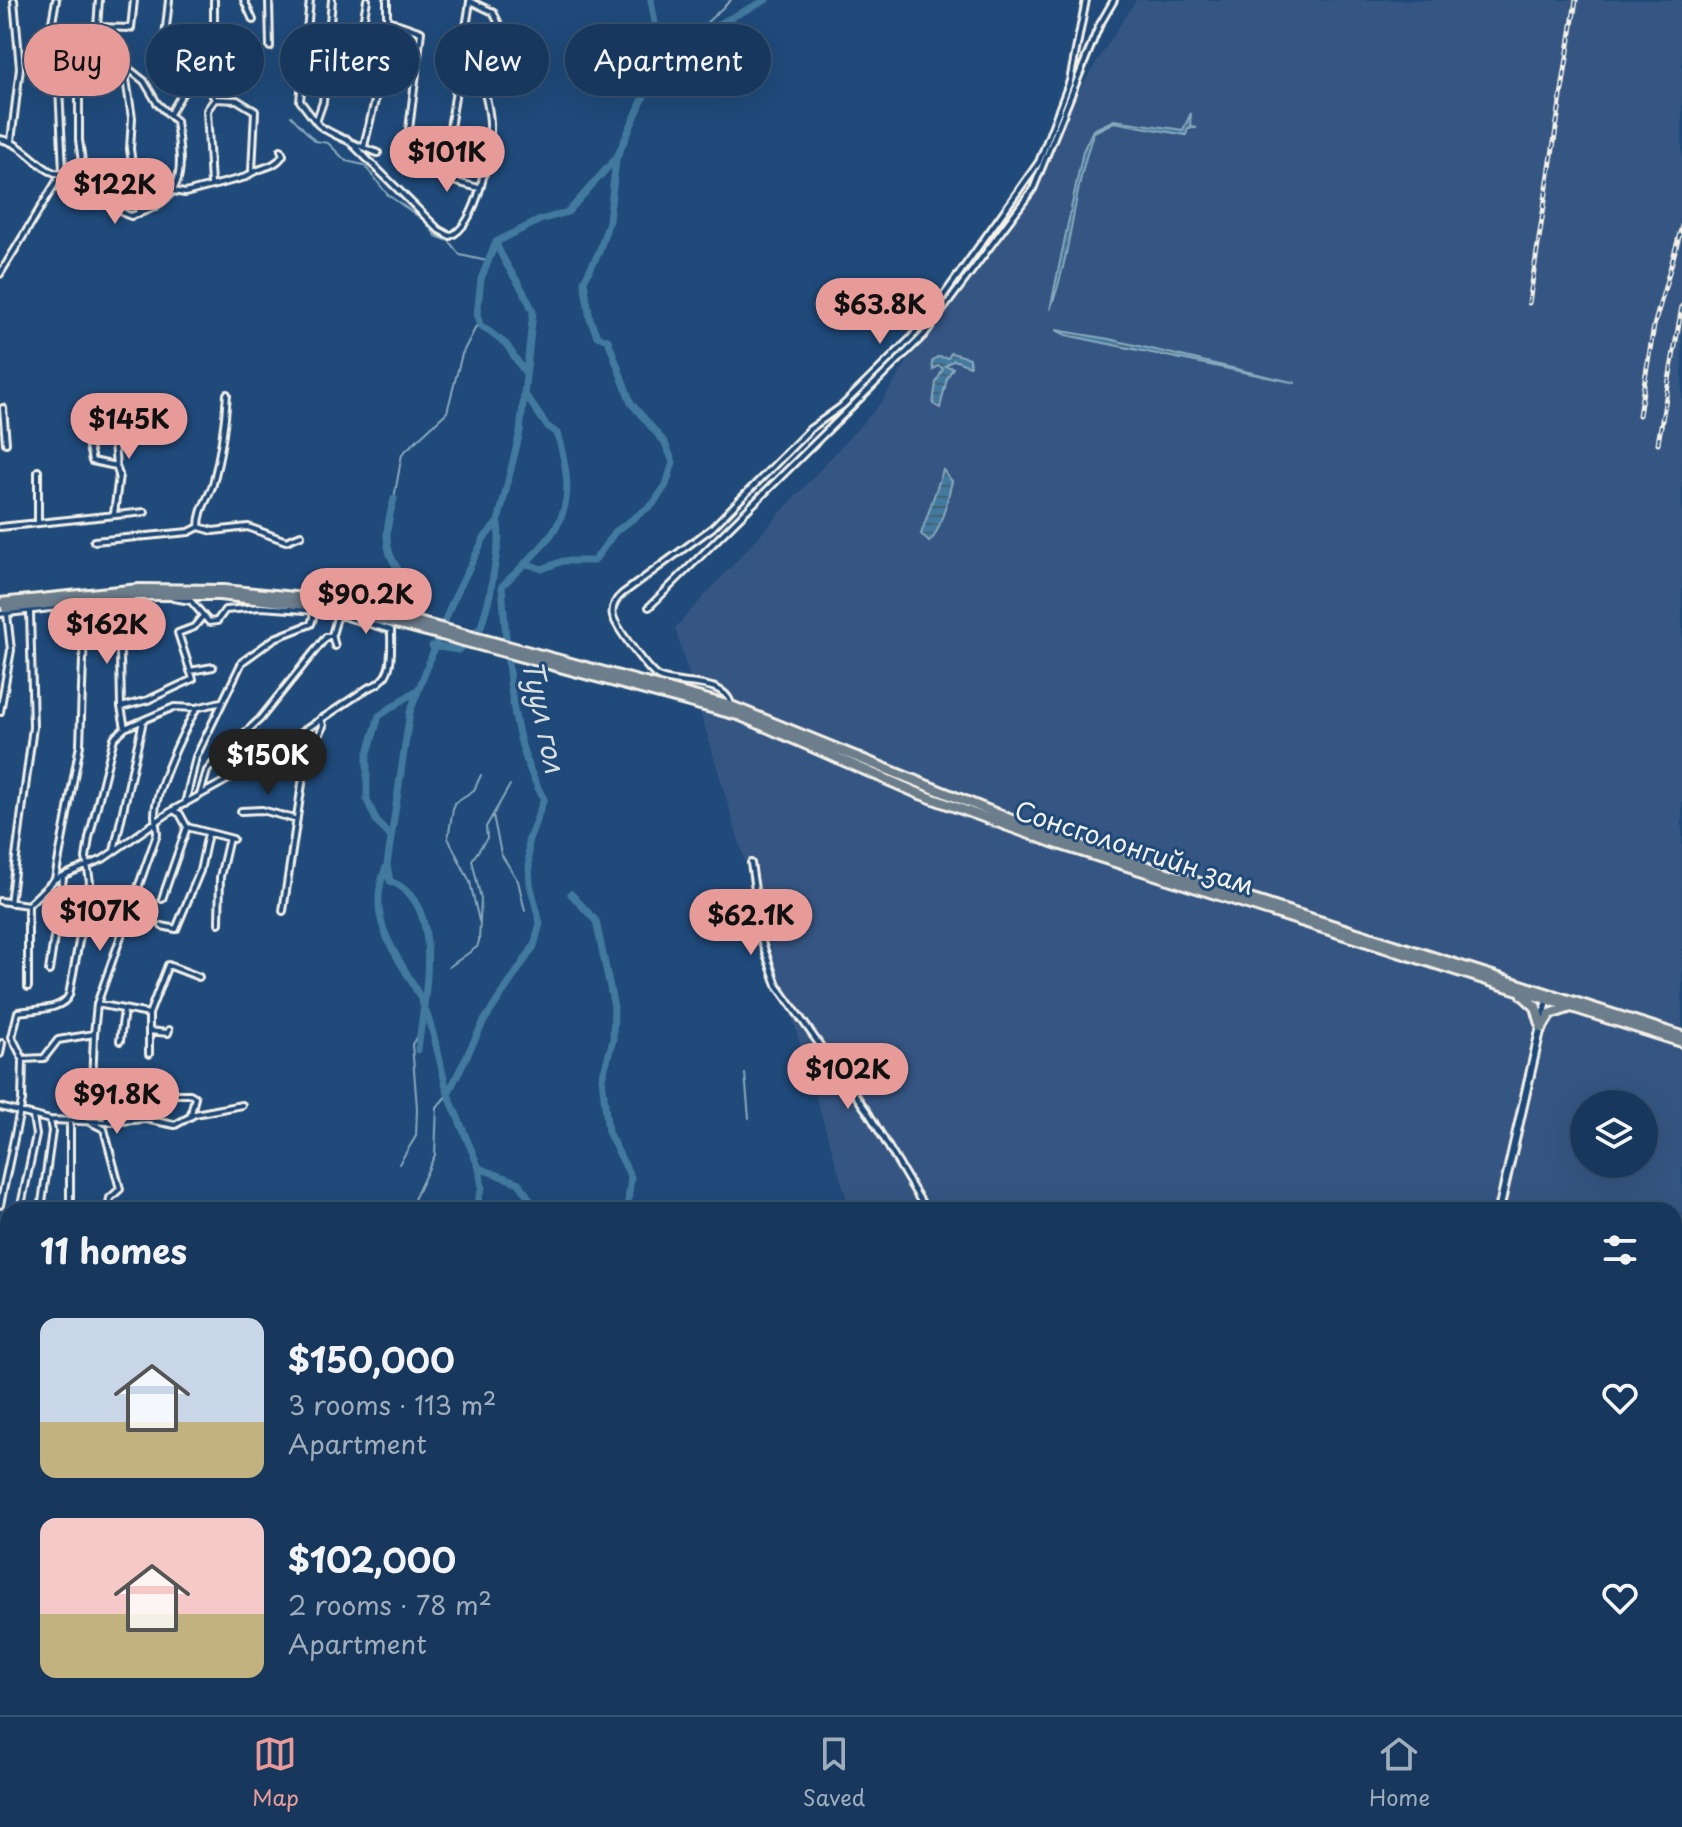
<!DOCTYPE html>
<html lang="en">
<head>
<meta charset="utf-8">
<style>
	body { margin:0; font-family:"Playpen Sans",sans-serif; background:#203f62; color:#f1f3f6; height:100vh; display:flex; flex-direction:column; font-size:30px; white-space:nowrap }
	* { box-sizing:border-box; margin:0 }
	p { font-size:26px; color:#9eacbb }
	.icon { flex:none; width:44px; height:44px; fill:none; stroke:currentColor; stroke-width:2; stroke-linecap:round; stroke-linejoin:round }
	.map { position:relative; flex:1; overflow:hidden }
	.drawer { position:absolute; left:0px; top:1202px; width:1682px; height:514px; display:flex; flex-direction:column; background:#17385c; border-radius:24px 24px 0 0; box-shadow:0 8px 32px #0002,0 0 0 2px #365272 }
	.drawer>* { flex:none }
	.hud { position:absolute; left:24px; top:24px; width:800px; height:72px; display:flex; gap:16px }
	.controls { position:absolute; left:1570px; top:1090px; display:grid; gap:16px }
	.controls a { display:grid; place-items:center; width:88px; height:88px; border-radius:50%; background:#17385c; box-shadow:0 8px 32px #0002,0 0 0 2px #365272; font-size:40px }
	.price { position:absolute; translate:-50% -68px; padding:0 18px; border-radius:28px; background:#e69b98; color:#111; font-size:26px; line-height:52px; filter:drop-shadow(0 2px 4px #0008) }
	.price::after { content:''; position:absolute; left:50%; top:48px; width:24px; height:18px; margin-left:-12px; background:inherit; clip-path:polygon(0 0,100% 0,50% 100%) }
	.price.active { background:#222; color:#fff }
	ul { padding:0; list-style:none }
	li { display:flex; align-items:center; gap:24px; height:200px; padding:0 40px }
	li span { display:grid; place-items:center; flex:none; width:224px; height:160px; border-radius:16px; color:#555 }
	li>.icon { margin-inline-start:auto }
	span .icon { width:96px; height:96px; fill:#fffc; stroke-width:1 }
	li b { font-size:34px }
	h2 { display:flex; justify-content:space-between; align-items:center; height:96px; padding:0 40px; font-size:34px }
	.chip { padding:0 28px; border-radius:36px; background:#17385c; box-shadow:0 8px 32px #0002,0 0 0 2px #365272; font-size:28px; line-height:72px }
	.chip.active { background:#e69b98; color:#111 }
	.dock { display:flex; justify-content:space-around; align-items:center; height:112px; border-top:2px solid #365272; background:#17385c; font-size:22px; color:#9eacbb }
	.dock a { display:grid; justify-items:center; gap:4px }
	.dock .active { color:#e69b98 }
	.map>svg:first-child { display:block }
	.built { fill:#365683; fill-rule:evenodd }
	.water { fill:url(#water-rules); stroke:#89a9bc; stroke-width:2 }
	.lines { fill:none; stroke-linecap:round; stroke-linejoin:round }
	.stream { stroke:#89a9bc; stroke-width:2 }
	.river { stroke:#42799e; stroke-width:7 }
	.street-casing { stroke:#f4f1e8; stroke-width:10 }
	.secondary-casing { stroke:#f4f1e8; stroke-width:12 }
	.primary-casing { stroke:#f4f1e8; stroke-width:14 }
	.street { stroke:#1f4a7a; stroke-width:4 }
	.secondary { stroke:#1f4a7a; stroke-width:6 }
	.primary { stroke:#6c7d8b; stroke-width:8 }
	.rail-casing { stroke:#f4f1e8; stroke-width:5 }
	.rail { stroke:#1f4a7a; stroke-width:2; stroke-dasharray:6; stroke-linecap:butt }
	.labels { text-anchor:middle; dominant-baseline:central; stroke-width:6; stroke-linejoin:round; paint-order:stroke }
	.street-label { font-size:26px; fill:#f4f1e8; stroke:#1f4a7a }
	.water-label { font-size:28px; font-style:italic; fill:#d9dfdd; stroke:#1f4a7a }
</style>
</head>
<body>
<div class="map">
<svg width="1682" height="1715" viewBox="0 0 1682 1715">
	<defs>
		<pattern id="water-rules" width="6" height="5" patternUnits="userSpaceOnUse" patternTransform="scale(2)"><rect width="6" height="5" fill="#42799e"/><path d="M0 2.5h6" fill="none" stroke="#456376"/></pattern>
	</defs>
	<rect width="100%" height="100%" fill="#1f4a7a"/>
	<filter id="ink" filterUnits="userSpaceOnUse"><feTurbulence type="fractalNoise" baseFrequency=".0125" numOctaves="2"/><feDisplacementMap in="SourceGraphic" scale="16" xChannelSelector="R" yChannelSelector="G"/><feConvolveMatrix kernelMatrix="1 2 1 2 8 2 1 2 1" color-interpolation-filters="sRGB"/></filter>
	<g filter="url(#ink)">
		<!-- built -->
		<path class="built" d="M1136,0H1682V1715H1171L1172,1708H1674V1210H850L675,628L881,403ZM1584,1104H1644V1164H1584Z"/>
		<!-- water -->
		<path class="water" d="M1191,113L1190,125L1197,128H1188L1186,135L1114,122L1094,132C1073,189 1072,253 1050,310L1083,151L1093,130L1114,120L1183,130Z
			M1056,330L1109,339L1296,383L1066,335Z
			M951,353L970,358V366L954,360L945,366L953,368L947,378L940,408L933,404L936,383L943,369L938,366L933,370L932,362L937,357L948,358Z
			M943,470L952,481C949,494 939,536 929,542L921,534Z"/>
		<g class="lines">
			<!-- stream -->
			<path class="stream" d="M689,39L731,0
				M291,116L315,141L328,143L346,161L364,165L388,195L425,221L436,236L449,241L460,255L487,261
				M394,499L402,454L447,412L462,354L479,321
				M493,815L501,854L518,881L525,911
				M479,921L470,882L448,838L454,803L474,790L481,775
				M449,967L477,947L479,941L481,899L472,860L487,838L486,827L510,785
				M745,1074L749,1118
				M399,1164L416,1136L417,1108L412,1044L420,1033
				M409,1210L435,1155L437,1107L448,1094"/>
			<!-- river -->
			<path class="river" d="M661,58L677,56L689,39L766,0
				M496,242L481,279L477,315L480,325L506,344L524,371
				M524,393L547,426L557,433C582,516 558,531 502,586C508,655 508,738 544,799L528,842L530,884L540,923L534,946L484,1021L448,1094L479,1168L519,1183L537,1210
				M394,499C387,524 381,546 398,569
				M525,563L542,569L563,561H594L615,532L653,504L666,485L673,462L665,443L631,403L608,340L597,336L590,319L584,281L599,252L609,221L616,160
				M432,646L458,650L481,627L490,595L499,539L498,522L520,432L533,312C524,286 504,267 496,242L540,220L568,212L617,157L661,58L651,0
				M390,836L377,822L367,800V756L379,716L417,690
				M386,867C362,924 403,958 423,1004C435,1032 440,1065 448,1094
				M571,894L596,921L614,1007L613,1040L602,1078L608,1132L631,1177L627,1210
				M418,1050C423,1002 448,903 390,881L387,865L410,712L451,605L484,538L498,522
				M475,1210L482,1188L479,1168
				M780,1708L781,1715
				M466,1715L477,1708
				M693,1715V1708"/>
			<!-- street casing -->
			<g class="street-casing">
				<path id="street" d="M169,0L164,46L182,53L214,47V0
					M244,0L253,20
					M269,0L270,47
					M310,0L300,101L316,122L323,102L332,0
					M387,0V20L421,32L407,146L414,159L440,168L445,179L479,188
					M97,27L131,28L134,0
					M79,31V140L83,169
					M91,34L97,27L99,0
					M463,39L503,41
					M358,51L367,0
					M124,66L132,118L130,149L139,214
					M170,114L188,84L207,86L215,99
					M316,122C320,130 366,149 378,153
					M0,139C22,143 32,161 50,171C63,178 74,168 88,170C105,184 109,210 131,216C189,198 182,170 176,121L157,103L144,81L91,39V34L50,29
					M347,139L439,230L450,236C478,225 491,151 490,124C490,102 478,78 481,57L499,60L504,34L493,12L470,1
					M11,141L20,68L14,0
					M364,146L394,22
					M440,168L445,160L470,2
					M211,185L207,110L215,99L237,100L255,111L252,171
					M173,191L185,193L246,177C257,166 274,170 283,155L281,150
					M0,274L63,171L59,86L50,33L56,0
					M3,408L6,443
					M86,432L92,461L116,466L119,475L114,514
					M114,443L116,466
					M38,471V522
					M0,527L145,512
					M199,527C199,509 208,500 213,484C221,454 225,425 227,394
					M94,541L189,532L199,527L213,531L248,527L286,541L301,535
					M173,598L191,601L209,622L217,621L225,610L261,607L320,611
					M119,600L121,707L125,728
					M649,607L924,335L1033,189L1099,26L1114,0
					M0,614L84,604
					M332,635L335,646
					M190,671L213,667
					M731,704C723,677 678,687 658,677C648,671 616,627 613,616C611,607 616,599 622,594L712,528L810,429L842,406L911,338L942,298L1039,162L1070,81L1086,0
					M121,707L148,700L193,679L178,633L194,627L203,616
					M0,712L11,650L7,614
					M200,795L207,771L216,760L260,719L326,637L332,635L338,614
					M185,804L196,757L242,662L275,638L311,624L316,608
					M173,810L180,814L187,827L233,839
					M241,811L262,810L294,819
					M114,851L143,721
					M751,863L758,910L756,925L777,985L869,1114L926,1210
					M55,879L80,745L85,603
					M162,899L187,827
					M0,901L28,905L55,879L103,859L173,810L245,770L368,688C395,680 391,654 391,630L329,612
					M10,903L33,727L30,612
					M283,911L303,777L323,726L321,718
					M219,923L220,877L229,838
					M162,926L176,929L200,871L208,833
					M49,971L63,878
					M28,987V905
					M97,1004L149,1014L168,965L199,977
					M149,1031L168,1033L169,1030
					M94,1034L92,1085L100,1088L107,1120
					M120,1041L124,1010
					M0,1054L2,1043
					M149,1054V1014
					M23,1059L44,1058L58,1040L94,1034L97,1004L157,834C157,828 155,822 155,815C155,790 183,732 196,709
					M148,1094H190L195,1097L191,1114
					M0,1107L50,1120L109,1122L145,1119L175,1125L195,1114L242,1105
					M90,1122L104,1129L120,1189L110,1198L108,1210
					M0,1205L22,1101L23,1059L12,1037L18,1012C34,1009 62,1011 69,995L90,882L86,858L89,838L114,738L125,728L174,707L196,708L221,702
					M20,1210L36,1135L33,1117
					M41,1210L52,1131L50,1120
					M70,1210V1120
					M0,1302L8,1265
					M0,1347L8,1348
					M0,1415L8,1382
					M0,1540L8,1502
					M0,1569L8,1572
					M1674,1674L1682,1676
					M9,1715L11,1708
					M39,1715L41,1708
					M58,1715L59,1708
					M84,1715L86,1708
					M112,1715L114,1708
					M134,1715L135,1708
					M158,1715L159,1708
					M184,1715L185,1708
					M228,1715V1708
					M1181,1715L1183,1708
					M1334,1715L1339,1708
					M1517,1715L1519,1708
					M1575,1715L1577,1708"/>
			</g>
			<!-- secondary casing -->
			<g class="secondary-casing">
				<path id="secondary" d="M1499,1210L1548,996
					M1378,1715L1380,1708"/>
			</g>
			<!-- primary casing -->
			<g class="primary-casing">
				<path id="primary" d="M0,603L139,589L224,590L305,598L403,618L731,706L1054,837L1682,1036
					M6,608L137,595H219L317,606L404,625L741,716L920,794L1052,842L1682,1042
					M1523,995L1536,1007L1542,1028
					M1542,1027L1550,1014L1568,1008"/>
			</g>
			<!-- street -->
			<use href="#street" class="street"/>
			<!-- secondary -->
			<use href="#secondary" class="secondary"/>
			<!-- primary -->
			<use href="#primary" class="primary"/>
			<!-- rail casing -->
			<g class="rail-casing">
				<path id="rail" d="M1529,303L1576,0
					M1639,415L1654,326L1682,226
					M1658,443L1682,306
					M1674,1603L1682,1586
					M1628,1713L1629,1708"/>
			</g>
			<!-- rail -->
			<use href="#rail" class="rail"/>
		</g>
	</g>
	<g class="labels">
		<!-- street labels -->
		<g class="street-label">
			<text transform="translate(1135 847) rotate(18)">Сонсголонгийн зам</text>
		</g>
		<!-- water labels -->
		<g class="water-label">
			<text transform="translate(545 716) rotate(78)">Туул гол</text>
		</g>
	</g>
</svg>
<div class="controls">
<a><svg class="icon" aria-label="layers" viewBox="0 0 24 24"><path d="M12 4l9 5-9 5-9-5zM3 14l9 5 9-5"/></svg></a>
</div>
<b class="price" style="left:447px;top:194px">$101K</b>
<b class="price" style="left:115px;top:226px">$122K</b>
<b class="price" style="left:880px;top:346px">$63.8K</b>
<b class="price" style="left:129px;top:461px">$145K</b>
<b class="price" style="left:366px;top:636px">$90.2K</b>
<b class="price" style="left:107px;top:666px">$162K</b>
<b class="price active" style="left:268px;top:797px">$150K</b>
<b class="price" style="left:100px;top:953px">$107K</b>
<b class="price" style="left:751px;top:957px">$62.1K</b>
<b class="price" style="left:848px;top:1111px">$102K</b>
<b class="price" style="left:117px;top:1136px">$91.8K</b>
<div class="hud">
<a class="chip active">Buy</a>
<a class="chip">Rent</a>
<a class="chip">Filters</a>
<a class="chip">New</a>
<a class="chip">Apartment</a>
</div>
<section class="drawer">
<h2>11 homes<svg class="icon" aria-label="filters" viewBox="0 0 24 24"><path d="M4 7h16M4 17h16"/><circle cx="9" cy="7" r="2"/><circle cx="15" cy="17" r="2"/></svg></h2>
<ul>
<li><span style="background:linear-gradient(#c9d6e8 65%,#c2b280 0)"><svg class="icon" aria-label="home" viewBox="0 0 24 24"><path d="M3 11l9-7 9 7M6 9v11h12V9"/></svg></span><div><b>$150,000</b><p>3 rooms · 113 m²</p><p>Apartment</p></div><svg class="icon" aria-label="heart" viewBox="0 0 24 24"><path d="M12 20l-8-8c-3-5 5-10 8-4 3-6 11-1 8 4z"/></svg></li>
<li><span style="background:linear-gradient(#f6c9c9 60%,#c2b280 0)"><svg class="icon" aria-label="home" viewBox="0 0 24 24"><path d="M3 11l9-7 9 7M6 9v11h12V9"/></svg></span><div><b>$102,000</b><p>2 rooms · 78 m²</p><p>Apartment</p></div><svg class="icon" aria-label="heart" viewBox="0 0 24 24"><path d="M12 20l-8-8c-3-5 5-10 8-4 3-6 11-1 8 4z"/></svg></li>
</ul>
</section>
</div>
<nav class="dock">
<a class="active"><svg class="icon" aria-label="map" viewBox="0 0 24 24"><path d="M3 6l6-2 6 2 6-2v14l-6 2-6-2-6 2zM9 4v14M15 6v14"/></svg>Map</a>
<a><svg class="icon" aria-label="saved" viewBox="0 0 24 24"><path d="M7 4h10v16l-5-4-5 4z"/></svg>Saved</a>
<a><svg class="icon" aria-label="home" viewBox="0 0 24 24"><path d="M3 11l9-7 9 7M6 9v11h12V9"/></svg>Home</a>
</nav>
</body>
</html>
